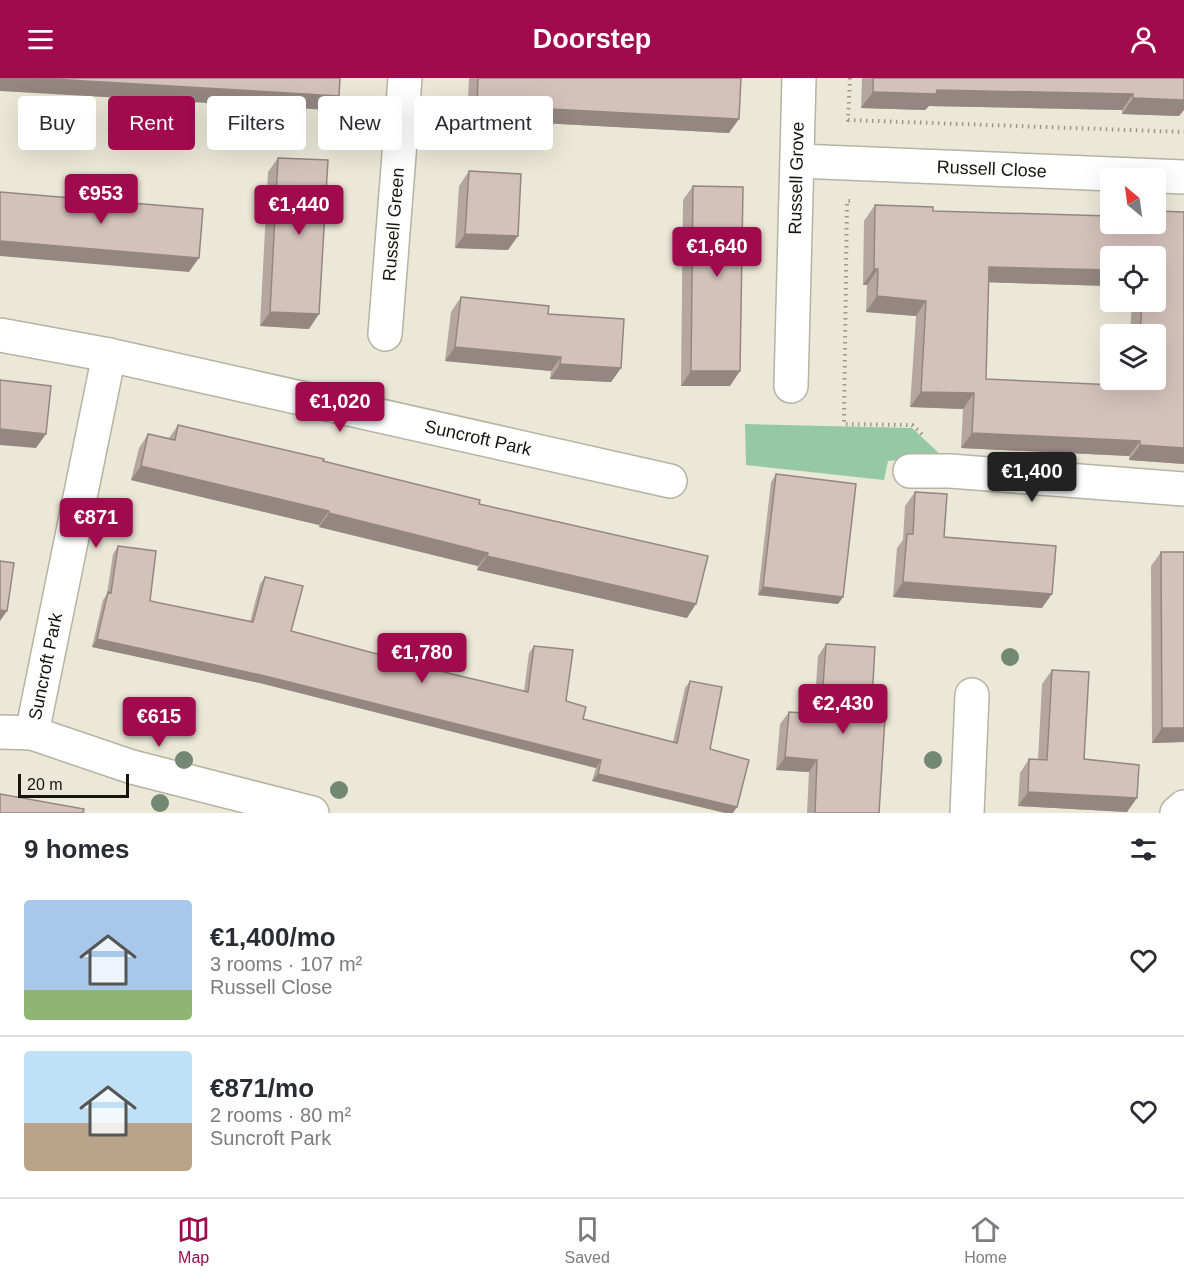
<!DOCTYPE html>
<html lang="en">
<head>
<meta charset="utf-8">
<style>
	body { margin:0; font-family:Helvetica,sans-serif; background:#f2f2f3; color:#2b2b33; height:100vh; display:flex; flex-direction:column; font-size:22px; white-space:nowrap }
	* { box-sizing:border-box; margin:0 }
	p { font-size:20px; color:#7c7c81 }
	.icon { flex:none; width:33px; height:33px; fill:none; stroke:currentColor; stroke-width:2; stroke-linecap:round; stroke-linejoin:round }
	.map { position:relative; height:735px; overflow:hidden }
	.panel { display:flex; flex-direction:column; background:#fff; flex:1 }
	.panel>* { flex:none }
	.top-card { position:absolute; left:18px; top:18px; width:600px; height:54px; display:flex; gap:12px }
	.needle { width:39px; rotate:331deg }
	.fabs { position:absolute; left:1100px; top:90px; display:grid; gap:12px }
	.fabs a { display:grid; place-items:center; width:66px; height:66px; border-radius:6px; background:#fff; box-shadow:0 6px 24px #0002; font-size:30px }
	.scale { position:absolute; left:18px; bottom:15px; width:111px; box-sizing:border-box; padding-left:6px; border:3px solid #16140f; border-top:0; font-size:16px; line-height:21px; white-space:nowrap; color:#16140f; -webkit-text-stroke:4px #ebe8d7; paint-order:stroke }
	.price { position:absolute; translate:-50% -51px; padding:0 14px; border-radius:6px; background:#a10a4c; color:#fff; font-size:20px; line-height:39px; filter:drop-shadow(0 2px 3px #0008) }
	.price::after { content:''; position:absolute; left:50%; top:36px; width:18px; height:14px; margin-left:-9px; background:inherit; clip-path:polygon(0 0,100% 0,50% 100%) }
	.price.selected { background:#222; color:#fff }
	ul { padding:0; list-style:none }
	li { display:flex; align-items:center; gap:18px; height:150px; padding:0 24px }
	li+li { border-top:2px solid #e1e1e2 }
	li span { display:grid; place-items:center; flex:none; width:168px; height:120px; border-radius:6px; color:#555 }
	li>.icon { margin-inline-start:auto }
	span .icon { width:72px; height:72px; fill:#fffc; stroke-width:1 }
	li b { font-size:26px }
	h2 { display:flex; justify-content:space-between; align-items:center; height:72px; padding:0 24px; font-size:26px }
	.chip { padding:0 21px; border-radius:6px; background:#fff; box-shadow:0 6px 24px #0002; font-size:21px; line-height:54px }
	.chip.selected { background:#a10a4c; color:#fff }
	header { display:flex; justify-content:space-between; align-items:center; height:78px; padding:0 24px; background:#a10a4c; color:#fff; font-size:27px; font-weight:700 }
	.menu { display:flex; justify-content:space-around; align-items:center; height:84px; border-top:2px solid #e1e1e2; background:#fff; font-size:16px; color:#7c7c81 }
	.menu a { display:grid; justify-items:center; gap:3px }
	.menu .selected { color:#a10a4c }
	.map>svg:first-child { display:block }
	.green { fill:#94c9a4 }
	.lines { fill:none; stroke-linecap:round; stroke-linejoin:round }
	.minor-casing { stroke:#b6b3a3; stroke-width:36 }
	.path { stroke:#9b988c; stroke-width:4; stroke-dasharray:1.5 4.5; stroke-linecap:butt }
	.minor { stroke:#fff; stroke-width:33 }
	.tree { fill:#738873 }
	.wall { fill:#b5a6a0; fill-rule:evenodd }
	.shaded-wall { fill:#948782 }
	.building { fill:#d3c1ba; stroke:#948782; stroke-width:1.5; fill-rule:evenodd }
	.labels { text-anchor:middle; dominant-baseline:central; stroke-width:6; stroke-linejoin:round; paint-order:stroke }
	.street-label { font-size:18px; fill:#16140f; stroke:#ebe8d7 }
</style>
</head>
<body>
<header><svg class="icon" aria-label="menu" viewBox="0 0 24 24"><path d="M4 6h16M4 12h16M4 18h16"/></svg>Doorstep<svg class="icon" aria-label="person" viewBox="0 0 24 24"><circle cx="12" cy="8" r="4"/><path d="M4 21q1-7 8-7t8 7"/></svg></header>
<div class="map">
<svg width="1184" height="735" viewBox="0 0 1184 735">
	<rect width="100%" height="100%" fill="#ebe8d7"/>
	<!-- green -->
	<path class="green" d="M745,346L912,350L941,377L888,383L884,402L746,387Z"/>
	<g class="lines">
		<!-- minor casing -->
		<g class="minor-casing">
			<g id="minor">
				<path id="s1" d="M798,83L1184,99"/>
				<path id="s2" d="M385,256L405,0"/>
				<path id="s3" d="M0,257L109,277L670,403"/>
				<path id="s4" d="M791,308L799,0"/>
				<path d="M910,393H950L1184,411"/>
				<path d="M0,654L32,655L132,689L312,735"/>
				<path id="s5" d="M32,655L109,277"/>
				<path d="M967,735L972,617"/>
				<path d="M1177,735L1184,729"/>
			</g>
		</g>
		<!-- path -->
		<path class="path" d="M850,0L848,42L1184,54
			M850,123H847L844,346L912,347L924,358"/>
		<!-- minor -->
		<use href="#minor" class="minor"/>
	</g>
	<!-- trees -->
	<g class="tree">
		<circle cx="1010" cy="579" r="9"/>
		<circle cx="184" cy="682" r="9"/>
		<circle cx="933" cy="682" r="9"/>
		<circle cx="339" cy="712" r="9"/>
		<circle cx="160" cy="725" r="9"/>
	</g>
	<!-- wall -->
	<path class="wall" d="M469,0H741L729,55L467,41Z
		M862,0H1184L1179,38L1122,36V32L929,28L925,32L861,30Z
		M278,80L309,251L260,248L268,94Z
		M469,93L508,172L455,170L459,108Z
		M693,108L730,308H681L683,122Z
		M875,127L933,133L1110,146L1184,134V386L1129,382V378L961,370L963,331L910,329L916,238L866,234L867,207H863L864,143ZM1155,178V224H1132L1130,256H1155V302H1128V308L986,301L988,204L1110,208Z
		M461,219L548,236L621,290L611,304L550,301L551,293L445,283L451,234Z
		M178,347L323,383L479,426L687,540L477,492L478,488L319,449V447L131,402L139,370L148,356L169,360Z
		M776,396L843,519L838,526L758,517L771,404Z
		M915,414L944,459L1042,530L893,519L897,470L903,462L905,428Z
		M118,468L150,523L250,544L260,506L265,499L291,553L452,596L524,613L529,575L534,568L566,623L583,641L673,664L685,610L690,603L710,671L592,703L596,690L260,605L92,569L103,522L107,516L113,476Z
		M1161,474L1184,664L1152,665L1151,488Z
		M826,566L871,639L879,735H807L809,694L776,692L780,646L789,634L814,636L818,578Z
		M1052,592L1084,681L1127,734L1018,728L1020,695L1029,681L1038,682L1042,606Z"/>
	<!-- shaded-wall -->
	<path class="shaded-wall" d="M0,0H35L339,18L329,32L0,13Z
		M937,12L1133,16L1122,32L929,28L925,32L861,30L873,14Z
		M1133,20L1184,22V32L1179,38L1122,36Z
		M477,27L739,41L729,55L467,41Z
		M465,156L518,158L508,172L455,170Z
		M0,163L199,180L189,194L0,178Z
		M989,189L1110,192V208L978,204Z
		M874,191H878L867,207H863Z
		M877,218L926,223L916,238L866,234Z
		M270,234L319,236L309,251L260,248Z
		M455,269L561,279L551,293L445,283Z
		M560,286L621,290L611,304L550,301Z
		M691,293H740L730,308H681Z
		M921,314L974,315L963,331L910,329Z
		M0,351L46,356L36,370L0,367Z
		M972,355L1140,363L1129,378L961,370Z
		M1140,367L1184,370V386L1129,382Z
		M141,388L329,433L319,447L131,402Z
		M329,435L488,475L478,488L319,449Z
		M487,478L696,526L687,540L477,492Z
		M903,504L1052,516L1042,530L893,519Z
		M763,509L843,519L838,526L758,517Z
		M0,532L7,533L0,543Z
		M97,561L265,598L601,682L596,690L260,605L92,569Z
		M1162,650H1184V664L1152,665Z
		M785,679L817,682L809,694L776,692Z
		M598,696L737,729L733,735H725L592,703Z
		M1028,714L1137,720L1127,734L1018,728Z"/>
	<!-- building -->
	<path class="building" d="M35,0H340L339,18Z
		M478,0H741L739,41L477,27Z
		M873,0H1184V22L1133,20V16L937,12L936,16L873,14Z
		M278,80L328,82L319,236L270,234Z
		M469,93L521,96L518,158L465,156Z
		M693,108L743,109L740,293H691Z
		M0,114L203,131L199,180L0,163Z
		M875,127L933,129V133L1110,138V146H1155V133L1184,134V370L1140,367V363L972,355L974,315L921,314L926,223L877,218L878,191H874ZM1110,178H1155V224H1142L1140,256H1155V302H1138V308L986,301L989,189L1110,192Z
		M461,219L549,228L548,236L624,241L621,290L560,286L561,279L455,269Z
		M0,302L51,308L46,356L0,351Z
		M178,347L324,381L323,383L480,422L479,426L708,478L696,526L487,478L488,475L329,435V433L141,388L148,356L175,362Z
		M776,396L856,406L843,519L763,509Z
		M915,414L947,416L944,459L1056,468L1052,516L903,504L907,456H913Z
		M118,468L156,473L150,523L253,544L265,499L303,508L291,553L452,596L528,614L534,568L573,572L566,623L586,629L583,641L677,665L690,603L722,609L710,671L749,682L737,729L598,696L601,682L265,598L97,561L108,514L111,515Z
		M1161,474H1184V650H1162Z
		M0,483L14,485L7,533L0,532Z
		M826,566L875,569L871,639L885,640L879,735H815L817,682L785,679L789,634L821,636Z
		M1052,592L1089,594L1084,681L1139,687L1137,720L1028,714L1029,681L1047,682Z
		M0,716L84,731L83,735H0Z"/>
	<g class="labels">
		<!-- street labels -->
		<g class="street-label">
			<text stroke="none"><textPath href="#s1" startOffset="194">Russell Close</textPath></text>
			<text stroke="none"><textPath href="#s4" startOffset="208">Russell Grove</textPath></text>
			<text stroke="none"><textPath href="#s2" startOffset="110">Russell Green</textPath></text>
			<text stroke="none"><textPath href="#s3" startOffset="489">Suncroft Park</textPath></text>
			<text stroke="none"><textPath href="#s5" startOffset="68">Suncroft Park</textPath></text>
		</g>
	</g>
</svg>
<div class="fabs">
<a><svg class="needle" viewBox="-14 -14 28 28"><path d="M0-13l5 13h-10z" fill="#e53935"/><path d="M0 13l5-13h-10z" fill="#7c7c81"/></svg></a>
<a><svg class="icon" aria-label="locate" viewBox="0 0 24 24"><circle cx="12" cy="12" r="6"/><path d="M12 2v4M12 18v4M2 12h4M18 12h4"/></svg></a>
<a><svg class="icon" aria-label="layers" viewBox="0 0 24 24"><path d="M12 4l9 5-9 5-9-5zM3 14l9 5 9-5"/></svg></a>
</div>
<div class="scale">20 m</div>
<b class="price" style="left:101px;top:147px">€953</b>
<b class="price" style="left:299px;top:158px">€1,440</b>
<b class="price" style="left:717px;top:200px">€1,640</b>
<b class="price" style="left:340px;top:355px">€1,020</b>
<b class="price selected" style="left:1032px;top:425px">€1,400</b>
<b class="price" style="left:96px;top:471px">€871</b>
<b class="price" style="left:422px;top:606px">€1,780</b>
<b class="price" style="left:843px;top:657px">€2,430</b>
<b class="price" style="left:159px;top:670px">€615</b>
<div class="top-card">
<a class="chip">Buy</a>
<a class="chip selected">Rent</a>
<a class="chip">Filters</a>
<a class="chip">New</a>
<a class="chip">Apartment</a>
</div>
</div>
<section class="panel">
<h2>9 homes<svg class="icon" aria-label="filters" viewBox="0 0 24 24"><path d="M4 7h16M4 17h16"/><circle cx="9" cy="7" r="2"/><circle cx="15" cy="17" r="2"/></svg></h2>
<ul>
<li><span style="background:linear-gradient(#a9c7e8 75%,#8fb573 0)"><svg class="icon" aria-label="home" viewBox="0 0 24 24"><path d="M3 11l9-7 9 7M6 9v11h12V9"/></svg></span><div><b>€1,400/mo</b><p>3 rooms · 107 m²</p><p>Russell Close</p></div><svg class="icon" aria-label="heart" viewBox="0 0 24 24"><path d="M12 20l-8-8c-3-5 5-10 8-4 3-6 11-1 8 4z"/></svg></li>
<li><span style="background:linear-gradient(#bfe0f5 60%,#b9a48a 0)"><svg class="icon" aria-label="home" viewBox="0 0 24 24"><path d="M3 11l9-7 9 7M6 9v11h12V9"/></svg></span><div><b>€871/mo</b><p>2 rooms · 80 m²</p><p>Suncroft Park</p></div><svg class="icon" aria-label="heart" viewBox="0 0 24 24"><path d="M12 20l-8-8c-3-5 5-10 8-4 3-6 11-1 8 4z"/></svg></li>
</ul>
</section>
<nav class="menu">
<a class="selected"><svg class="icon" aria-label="map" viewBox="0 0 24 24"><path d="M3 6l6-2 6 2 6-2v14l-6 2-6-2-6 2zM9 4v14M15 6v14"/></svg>Map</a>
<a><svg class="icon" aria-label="saved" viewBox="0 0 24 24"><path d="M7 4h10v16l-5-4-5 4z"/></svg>Saved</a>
<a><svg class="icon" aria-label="home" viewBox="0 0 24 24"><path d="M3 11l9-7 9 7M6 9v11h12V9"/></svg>Home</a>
</nav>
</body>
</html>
